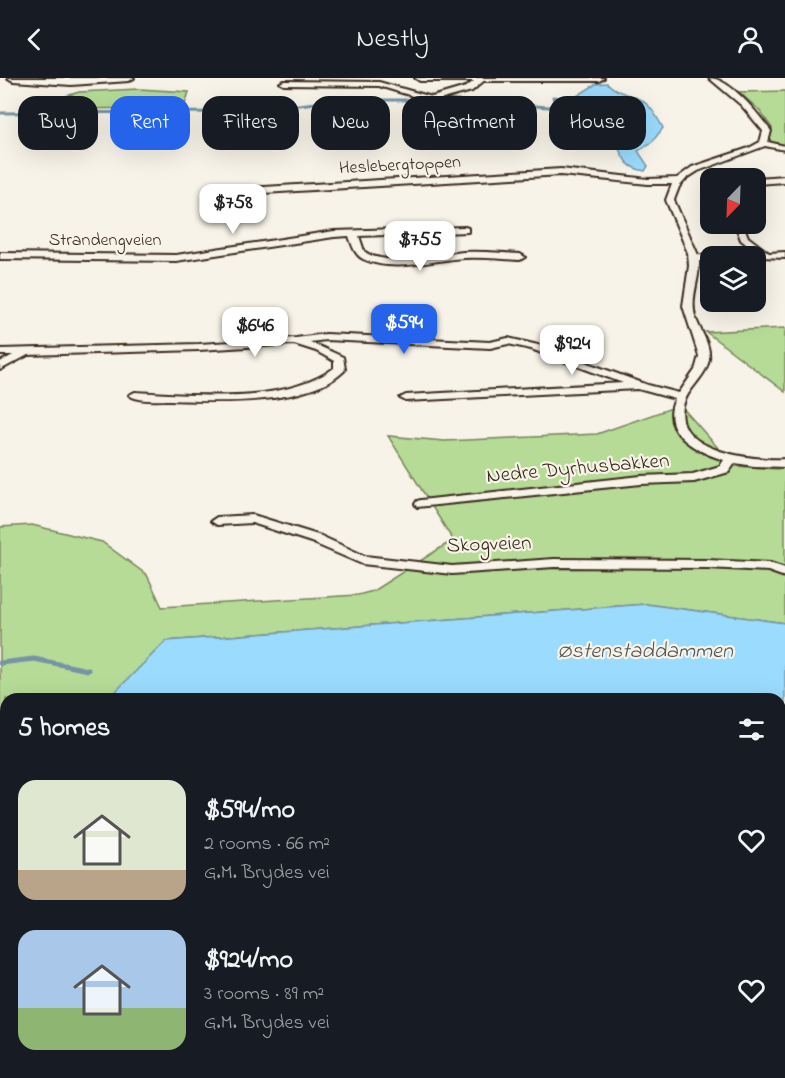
<!DOCTYPE html>
<html lang="en">
<head>
<meta charset="utf-8">
<style>
	body { margin:0; font-family:"Indie Flower",sans-serif; background:#242831; color:#f1f3f6; height:100vh; display:flex; flex-direction:column; font-size:22px; white-space:nowrap }
	* { box-sizing:border-box; margin:0 }
	p { font-size:20px; color:#9ea1a6 }
	.icon { flex:none; width:33px; height:33px; fill:none; stroke:currentColor; stroke-width:2; stroke-linecap:round; stroke-linejoin:round }
	.map { position:relative; flex:1; overflow:hidden }
	.details { position:absolute; left:0px; top:615px; width:786px; height:386px; display:flex; flex-direction:column; background:#171b24; border-radius:18px 18px 0 0; box-shadow:0 6px 24px #0002 }
	.details>* { flex:none }
	.hud { position:absolute; left:18px; top:18px; width:750px; height:54px; display:flex; gap:12px }
	.needle { width:39px; rotate:203deg }
	.buttons { position:absolute; left:700px; top:90px; display:grid; gap:12px }
	.buttons a { display:grid; place-items:center; width:66px; height:66px; border-radius:12px; background:#171b24; box-shadow:0 6px 24px #0002; font-size:30px }
	.price { position:absolute; translate:-50% -51px; padding:0 14px; border-radius:12px; background:#fff; color:#222; font-size:20px; line-height:39px; filter:drop-shadow(0 2px 3px #0008) }
	.price::after { content:''; position:absolute; left:50%; top:36px; width:18px; height:14px; margin-left:-9px; background:inherit; clip-path:polygon(0 0,100% 0,50% 100%) }
	.price.active { background:#2563eb; color:#fff }
	ul { padding:0; list-style:none }
	li { display:flex; align-items:center; gap:18px; height:150px; padding:0 18px }
	li span { display:grid; place-items:center; flex:none; width:168px; height:120px; border-radius:18px; color:#555 }
	li>.icon { margin-inline-start:auto }
	span .icon { width:72px; height:72px; fill:#fffc; stroke-width:1 }
	li b { font-size:26px }
	h2 { display:flex; justify-content:space-between; align-items:center; height:72px; padding:0 18px; font-size:26px }
	.tag { padding:0 21px; border-radius:18px; background:#171b24; box-shadow:0 6px 24px #0002; font-size:21px; line-height:54px }
	.tag.active { background:#2563eb; color:#fff }
	header { display:flex; justify-content:space-between; align-items:center; height:78px; padding:0 18px; background:#171b24; font-size:27px; font-weight:600 }
	.map>svg:first-child { display:block }
	.green { fill:#b5db97; stroke:#78825a; stroke-width:1.5 }
	.water { fill:#9bdbfd; stroke:#7594a4; stroke-width:1.5 }
	.lines { fill:none; stroke-linecap:round; stroke-linejoin:round }
	.stream-far1 { stroke:#7594a4; stroke-width:3 }
	.stream { stroke:#7594a4; stroke-width:5 }
	.street-casing { stroke:#3b2a1e; stroke-width:4 }
	.secondary-casing { stroke:#3b2a1e; stroke-width:4 }
	.street { fill:#f7f3e8; fill-rule:evenodd }
	.secondary { fill:#f7f3e8; fill-rule:evenodd }
	.labels { text-anchor:middle; dominant-baseline:central; stroke-width:4.5; stroke-linejoin:round; paint-order:stroke }
	.far-street-label { font-size:18px; fill:#3b2a1e; stroke:#f7f3e8 }
	.street-label { font-size:21px; fill:#3b2a1e; stroke:#f7f3e8 }
	.water-label { font-size:22px; font-style:italic; fill:#535656; stroke:#f7f3e8 }
</style>
</head>
<body>
<header><svg class="icon" aria-label="back" viewBox="0 0 24 24"><path d="M15 5l-7 7 7 7"/></svg>Nestly<svg class="icon" aria-label="person" viewBox="0 0 24 24"><circle cx="12" cy="8" r="4"/><path d="M4 21q1-7 8-7t8 7"/></svg></header>
<div class="map">
<svg width="785" height="1000" viewBox="0 0 785 1000">
	<rect width="100%" height="100%" fill="#f7f3e8"/>
	<filter id="ink" filterUnits="userSpaceOnUse"><feTurbulence type="fractalNoise" baseFrequency=".0167" numOctaves="2"/><feDisplacementMap in="SourceGraphic" scale="12" xChannelSelector="R" yChannelSelector="G"/><feConvolveMatrix kernelMatrix="1 2 1 2 8 2 1 2 1" color-interpolation-filters="sRGB"/></filter>
	<g filter="url(#ink)">
		<!-- green -->
		<path class="green" d="M138,11L189,14L185,26L166,30L63,31L66,18L79,14Z
			M785,13V69L768,65L772,50L759,32L739,14Z
			M785,250V314L706,254Z
			M680,327L734,388L777,391L785,388V545L646,526L166,563L116,614L114,621H6V656L0,657V449L32,447L102,464L147,497L162,529L358,517L373,513L453,462L388,358L444,363L597,356Z
			M780,712L785,713V811L780,809Z"/>
		<!-- water -->
		<path class="water" d="M607,5C618,15 625,15 637,20C650,25 657,39 663,50L652,64L638,73L648,88L645,93C628,90 625,84 618,69L587,62L572,21L596,6Z
			M646,526L785,545V713L780,712V621H114L115,614L166,563Z"/>
		<g class="lines">
			<!-- stream-far1 -->
			<path class="stream-far1" d="M446,22L549,29L556,27L553,19L572,21
				M0,35L240,34L340,22H421"/>
			<!-- stream -->
			<path class="stream" d="M0,585L34,581L88,592"/>
			<!-- street casing -->
			<g class="street-casing">
				<path id="street" d="M478,0H487L472,13L439,22L489,31V35L441,28L429,23L379,8L284,7L280,5L284,3L379,4L432,19L466,9Z
					M709,0C730,0 759,37 771,53L768,64L785,68V72L765,68L698,93L687,100L679,109L674,122L698,177L715,178H711V183H699C700,201 690,219 695,238C699,252 711,265 709,281C706,300 686,311 683,329C674,374 755,383 785,381V389L754,388L735,385L729,394L694,404L641,406L417,429L415,426L417,423L421,422L641,398L693,396L720,388L724,382C697,374 659,355 675,321L638,311L406,323L400,320L406,317L623,305L531,271L508,266L490,270L326,262L310,264L343,279L345,291L344,293C308,328 216,324 170,322C158,322 138,324 129,317L135,314C195,317 284,327 334,290V283L316,273L294,266L199,272L28,277L0,292V284L13,277H0V271L199,266L296,260L326,256L490,264L508,260L538,267L648,307L679,315L695,292L699,278L683,228L689,188L688,175L666,122L672,106H648L561,97L231,117L227,114L231,111L561,91L648,101L677,100L692,89L749,70L760,64L763,53L741,27Z
					M785,98V104L756,106V100Z
					M735,146H743L748,159L769,175L785,174V180L741,178L745,175H757L741,162Z
					M465,149L468,150V154L359,158L364,173C383,190 439,176 464,174C483,173 501,175 520,176L525,179L520,182C502,181 483,179 464,180C433,182 393,195 363,181C355,177 352,167 349,158L334,159L176,183L0,181V175L176,177L334,153Z
					M253,437L321,458L365,478L452,488L554,481L707,482L770,485L785,490V499L768,493L707,490L554,489L452,496L362,486L311,464L252,445L217,447L211,443L217,439Z
					M785,752V767L780,769V754Z
					M0,810L6,811V825L0,824Z
					M0,965H6V983H0Z
					M525,994H547L550,1000H528Z"/>
			</g>
			<!-- secondary casing -->
			<g class="secondary-casing">
				<path id="secondary" d="M8,0H134L129,3L71,7L13,3Z
					M415,0H604L599,3H420Z"/>
			</g>
			<!-- street -->
			<use href="#street" class="street"/>
			<!-- secondary -->
			<use href="#secondary" class="secondary"/>
		</g>
	</g>
	<g class="labels">
		<!-- far-street labels -->
		<g class="far-street-label">
			<text transform="translate(400 88) rotate(-3)">Heslebergtoppen</text>
			<text x="105" y="163">Strandengveien</text>
		</g>
		<!-- street labels -->
		<g class="street-label">
			<text transform="translate(578 391) rotate(-5)">Nedre Dyrhusbakken</text>
			<text transform="translate(489 467) rotate(-2)">Skogveien</text>
		</g>
		<!-- water labels -->
		<g class="water-label">
			<text x="645" y="574">Østenstaddammen</text>
		</g>
	</g>
</svg>
<div class="buttons">
<a><svg class="needle" viewBox="-14 -14 28 28"><path d="M0-13l5 13h-10z" fill="#e53935"/><path d="M0 13l5-13h-10z" fill="#9ea1a6"/></svg></a>
<a><svg class="icon" aria-label="layers" viewBox="0 0 24 24"><path d="M12 4l9 5-9 5-9-5zM3 14l9 5 9-5"/></svg></a>
</div>
<b class="price" style="left:233px;top:157px">$758</b>
<b class="price" style="left:420px;top:194px">$755</b>
<b class="price active" style="left:404px;top:277px">$594</b>
<b class="price" style="left:255px;top:280px">$646</b>
<b class="price" style="left:572px;top:298px">$924</b>
<div class="hud">
<a class="tag">Buy</a>
<a class="tag active">Rent</a>
<a class="tag">Filters</a>
<a class="tag">New</a>
<a class="tag">Apartment</a>
<a class="tag">House</a>
</div>
<section class="details">
<h2>5 homes<svg class="icon" aria-label="filters" viewBox="0 0 24 24"><path d="M4 7h16M4 17h16"/><circle cx="9" cy="7" r="2"/><circle cx="15" cy="17" r="2"/></svg></h2>
<ul>
<li><span style="background:linear-gradient(#dfe7d0 75%,#b9a48a 0)"><svg class="icon" aria-label="home" viewBox="0 0 24 24"><path d="M3 11l9-7 9 7M6 9v11h12V9"/></svg></span><div><b>$594/mo</b><p>2 rooms · 66 m²</p><p>G.M. Brydes vei</p></div><svg class="icon" aria-label="heart" viewBox="0 0 24 24"><path d="M12 20l-8-8c-3-5 5-10 8-4 3-6 11-1 8 4z"/></svg></li>
<li><span style="background:linear-gradient(#a9c7e8 65%,#8fb573 0)"><svg class="icon" aria-label="home" viewBox="0 0 24 24"><path d="M3 11l9-7 9 7M6 9v11h12V9"/></svg></span><div><b>$924/mo</b><p>3 rooms · 89 m²</p><p>G.M. Brydes vei</p></div><svg class="icon" aria-label="heart" viewBox="0 0 24 24"><path d="M12 20l-8-8c-3-5 5-10 8-4 3-6 11-1 8 4z"/></svg></li>
</ul>
</section>
</div>
</body>
</html>
